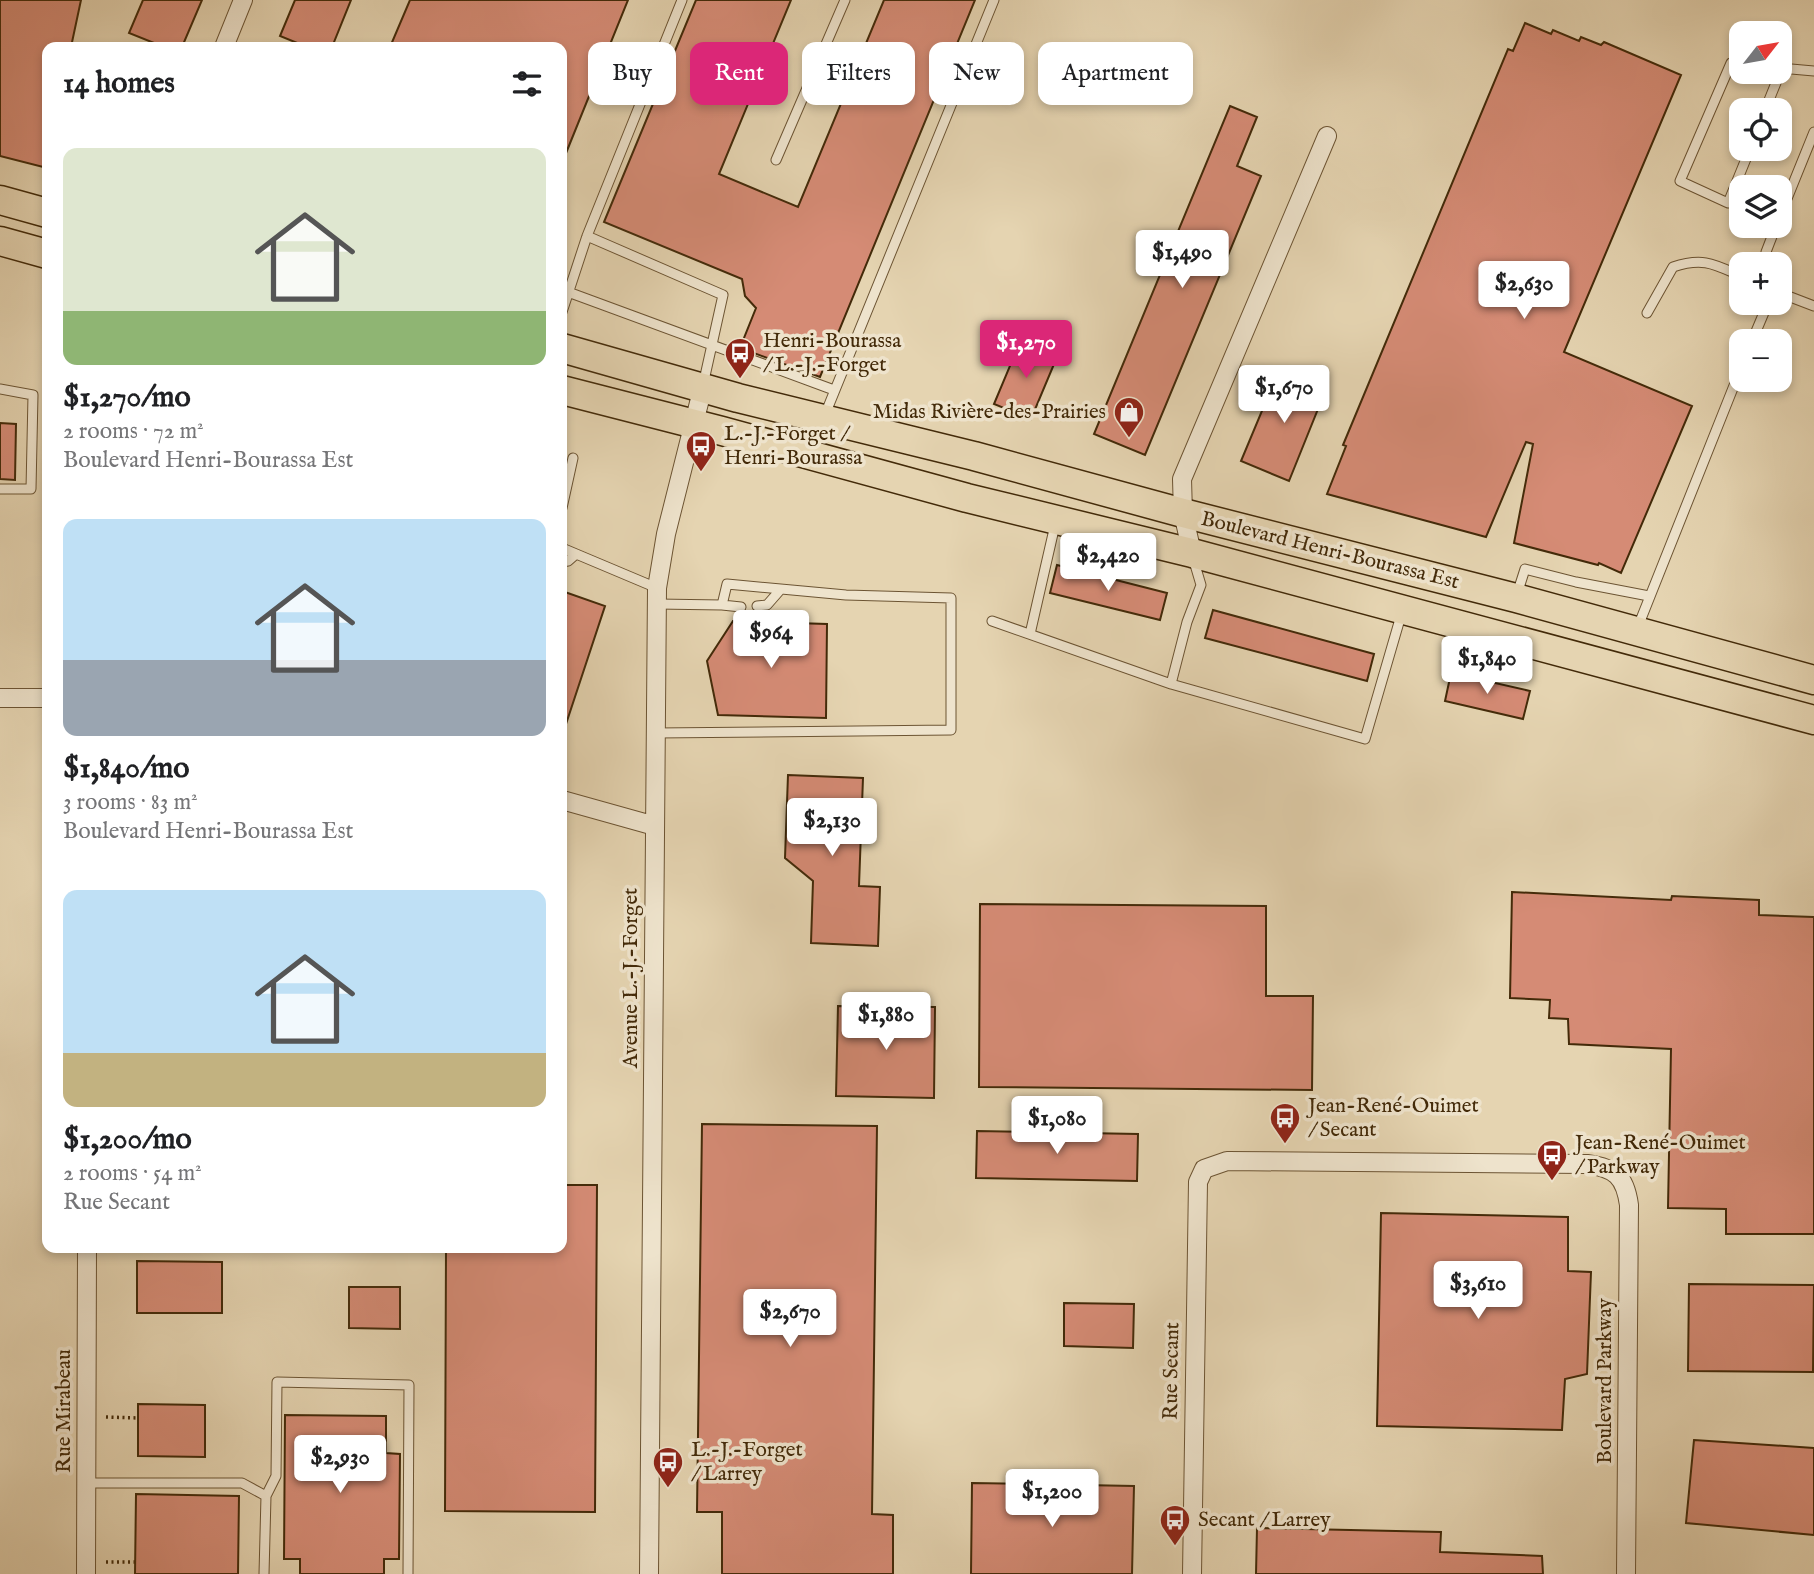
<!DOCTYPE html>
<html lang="en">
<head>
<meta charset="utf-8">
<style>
	body { margin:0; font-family:"IM FELL English",serif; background:#f6f6f6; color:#202124; height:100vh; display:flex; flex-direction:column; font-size:26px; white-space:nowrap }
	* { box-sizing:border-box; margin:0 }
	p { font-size:23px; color:#757577 }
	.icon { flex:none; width:38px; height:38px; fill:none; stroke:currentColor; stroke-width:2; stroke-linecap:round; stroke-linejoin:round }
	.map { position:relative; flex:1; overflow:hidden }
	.drawer { position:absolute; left:42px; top:42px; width:525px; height:1211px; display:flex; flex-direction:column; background:#fff; border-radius:14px; box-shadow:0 4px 10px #0003 }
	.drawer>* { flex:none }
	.hud { position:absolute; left:588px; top:42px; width:665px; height:63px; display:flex; gap:14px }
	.needle { width:46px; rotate:59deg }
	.buttons { position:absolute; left:1729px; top:21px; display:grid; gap:14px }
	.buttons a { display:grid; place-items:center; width:63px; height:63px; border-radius:14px; background:#fff; box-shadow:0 4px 10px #0003; font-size:35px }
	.price { position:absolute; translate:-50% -60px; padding:0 16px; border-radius:7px; background:#fff; color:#222; font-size:23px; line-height:46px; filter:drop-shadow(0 2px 4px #0008) }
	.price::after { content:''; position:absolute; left:50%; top:42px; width:21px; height:16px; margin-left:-10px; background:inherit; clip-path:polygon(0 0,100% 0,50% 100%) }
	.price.active { background:#db2777; color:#fff }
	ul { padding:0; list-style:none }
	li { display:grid; align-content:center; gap:14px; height:371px; padding:0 21px }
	li span { display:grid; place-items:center; height:217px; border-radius:14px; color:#555 }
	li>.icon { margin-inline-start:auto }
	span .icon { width:126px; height:126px; fill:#fffc; stroke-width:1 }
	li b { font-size:30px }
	h2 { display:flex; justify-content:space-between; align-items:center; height:84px; padding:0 21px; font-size:30px }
	.chip { padding:0 24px; border-radius:14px; background:#fff; box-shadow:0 4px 10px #0003; font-size:24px; line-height:63px }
	.chip.active { background:#db2777; color:#fff }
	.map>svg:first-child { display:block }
	.building { fill:#d58b75; stroke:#432a09; stroke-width:2 }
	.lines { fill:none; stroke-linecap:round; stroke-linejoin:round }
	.service-casing { stroke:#6c5433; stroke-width:11 }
	.minor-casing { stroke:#6c5433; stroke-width:20 }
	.primary-casing { stroke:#432a09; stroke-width:31 }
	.path { stroke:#432a09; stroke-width:3.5; stroke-dasharray:2 3.5; stroke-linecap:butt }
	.service { stroke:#eee3cc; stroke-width:9 }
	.minor { stroke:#eee3cc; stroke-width:18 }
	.primary { stroke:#e5d4b1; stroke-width:28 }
	.labels { text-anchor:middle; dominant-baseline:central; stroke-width:7; stroke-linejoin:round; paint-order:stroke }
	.poi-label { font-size:21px; fill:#432a09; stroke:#eee3cc; text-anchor:start }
	.street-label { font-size:21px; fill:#432a09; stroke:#eee3cc }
</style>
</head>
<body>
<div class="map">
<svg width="1814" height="1574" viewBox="0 0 1814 1574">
	<rect width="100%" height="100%" fill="#e5d4b1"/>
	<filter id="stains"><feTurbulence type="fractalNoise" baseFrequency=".00286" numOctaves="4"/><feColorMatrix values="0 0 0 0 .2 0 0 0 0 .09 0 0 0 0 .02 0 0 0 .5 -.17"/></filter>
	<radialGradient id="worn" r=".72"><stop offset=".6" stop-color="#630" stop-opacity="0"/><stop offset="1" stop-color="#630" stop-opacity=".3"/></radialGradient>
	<!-- building -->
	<path class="building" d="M0,0H81L71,47H47V168L0,156Z
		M143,0H202L182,47H164L129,33Z
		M295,0H351L332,47H307L280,36Z
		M410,0H628L562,163V47H390Z
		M696,0H791L719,174L798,207L884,0H975L820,377L740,348L756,308L745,296L742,279L604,222Z
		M1525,23L1551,34L1553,30L1579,41L1581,37L1601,45L1604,42L1681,75L1564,352L1692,406L1621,573L1599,563L1598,565L1514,543L1533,444L1526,442L1486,537L1327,494L1346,446L1343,445L1508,49L1513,51Z
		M1230,106L1257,117L1237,166L1261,176L1145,455L1094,434Z
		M1020,342L1057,357L1031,419L994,404Z
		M1304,373L1324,381L1319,392L1324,394L1289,481L1241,461L1277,375L1298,383Z
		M0,423L16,424L15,480L0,479Z
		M1057,565L1167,593L1160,620L1050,593Z
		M562,591L605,606L565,727L562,726Z
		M1213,610L1374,654L1367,681L1205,638Z
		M733,621L827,624L826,718L718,715L707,661Z
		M1451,673L1530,691L1523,719L1445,701Z
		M788,775L863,778L859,886L880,887L878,946L811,943L813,881L785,858Z
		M1512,892L1671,900L1672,896L1759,900V915L1814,917V1234H1726V1209L1668,1208L1671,1049L1569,1044L1568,1019L1549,1018L1550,1000L1510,998Z
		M980,904L1266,906V996H1313L1312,1090L979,1087Z
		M838,1006L935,1007L934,1098L836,1096Z
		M702,1124L877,1126L872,1514L893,1515V1574H722V1512H697Z
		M977,1131L1138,1134L1137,1181L976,1178Z
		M562,1185H597L595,1512L445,1511L446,1248H562Z
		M1381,1213L1568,1217V1271L1591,1272L1587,1374L1565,1379L1562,1430L1377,1426Z
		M137,1261L222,1262V1313H137Z
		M1689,1284L1814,1285L1813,1372L1688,1371Z
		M349,1287H400V1329L349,1328Z
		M1064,1303L1134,1304L1133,1348L1064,1346Z
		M138,1404L205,1405V1457L138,1456Z
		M285,1415L386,1416V1453L400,1454L399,1559H384V1574H300V1559H284Z
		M1694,1440L1814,1448V1535L1686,1523Z
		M972,1483L1134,1486L1132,1574H971Z
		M136,1494L239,1496L238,1574H135Z
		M1257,1528L1441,1532L1440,1552L1542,1556L1543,1574H1256Z"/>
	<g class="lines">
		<!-- service casing -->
		<g class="service-casing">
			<path id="service" d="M1741,64L1731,63L1680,181L1728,203L1750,149
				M1780,68L1814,71
				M1765,110L1782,68
				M776,160L845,0
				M1780,216L1814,132
				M587,236L682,0
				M1768,264L1766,252L1776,226
				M568,292L834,390
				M1780,293L1814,306
				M562,312L587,236L723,295L703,385
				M1647,313L1673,267C1703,257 1714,264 1741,276
				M1752,341L1768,303
				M0,389L33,395L31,489H0
				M824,417L994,0
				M562,508L573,458
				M562,548L657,588
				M1193,558L1201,585L1187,622L1171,684L1365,739L1402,612
				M562,562L568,561L576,554
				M1517,594L1525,569L1576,582L1649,596
				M722,605L741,607
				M757,606L767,605L781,589
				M992,621L1171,684
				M1637,629L1741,368
				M1030,634L1055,525
				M656,733L951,730V598L846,595L727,584L722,605L657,604
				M86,1483H242L266,1496
				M264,1574L266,1496L276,1476L277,1382L409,1385L408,1574"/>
		</g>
		<!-- minor casing -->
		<g class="minor-casing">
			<path id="minor" d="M224,47L243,0
				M1192,553L1183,513L1182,479L1327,136
				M0,698H47
				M562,800L655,826
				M86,1574L87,1248
				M649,1574L657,588L666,534L703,387
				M1192,1574L1198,1182L1204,1169L1227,1161L1587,1164C1615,1168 1625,1176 1629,1205L1626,1574"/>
		</g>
		<!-- primary casing -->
		<g class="primary-casing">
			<path id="primary" d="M0,200L47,213
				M0,241L47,254
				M562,348L738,398L974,456L1183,513L1516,598L1814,680
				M562,390L722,431L967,498L1192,553L1814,720"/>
		</g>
		<!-- path -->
		<path class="path" d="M106,1417L138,1418
			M106,1562H135"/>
		<!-- service -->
		<use href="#service" class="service"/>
		<!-- minor -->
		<use href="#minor" class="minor"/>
		<!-- primary -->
		<use href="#primary" class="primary"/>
	</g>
	<!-- icons -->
	<defs>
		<g id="bus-pin" transform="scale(1.575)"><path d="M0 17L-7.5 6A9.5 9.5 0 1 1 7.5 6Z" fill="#8f2418" stroke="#eee3cc"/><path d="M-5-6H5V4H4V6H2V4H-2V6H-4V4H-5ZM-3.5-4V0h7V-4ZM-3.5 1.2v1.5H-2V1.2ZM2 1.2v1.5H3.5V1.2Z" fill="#fff"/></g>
		<g id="shop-pin" transform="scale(1.575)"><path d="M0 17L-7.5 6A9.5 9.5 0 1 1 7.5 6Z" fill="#8f2418" stroke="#eee3cc"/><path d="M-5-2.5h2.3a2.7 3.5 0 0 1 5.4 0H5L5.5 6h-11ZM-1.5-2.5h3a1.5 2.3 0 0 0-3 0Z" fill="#fff"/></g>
	</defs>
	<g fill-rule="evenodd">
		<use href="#bus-pin" x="740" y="353"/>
		<use href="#shop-pin" x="1129" y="412"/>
		<use href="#bus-pin" x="701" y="446"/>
		<use href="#bus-pin" x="1285" y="1118"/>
		<use href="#bus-pin" x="1552" y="1155"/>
		<use href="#bus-pin" x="668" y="1462"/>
		<use href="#bus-pin" x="1175" y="1520"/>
	</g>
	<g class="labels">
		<!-- poi labels -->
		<g class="poi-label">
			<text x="763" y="341">Henri-Bourassa<tspan x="763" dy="24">/ L.-J.-Forget</tspan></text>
			<text x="1106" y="412" text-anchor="end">Midas Rivière-des-Prairies</text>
			<text x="724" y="434">L.-J.-Forget /<tspan x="724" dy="24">Henri-Bourassa</tspan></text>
			<text x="1308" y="1106">Jean-René-Ouimet<tspan x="1308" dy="24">/ Secant</tspan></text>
			<text x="1575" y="1143">Jean-René-Ouimet<tspan x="1575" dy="24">/ Parkway</tspan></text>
			<text x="691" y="1450">L.-J.-Forget<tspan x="691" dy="24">/ Larrey</tspan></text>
			<text x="1198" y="1520">Secant / Larrey</text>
		</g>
		<!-- street labels -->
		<g class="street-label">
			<text transform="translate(1330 551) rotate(14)">Boulevard Henri-Bourassa Est</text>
			<text transform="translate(631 978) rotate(-90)">Avenue L.-J.-Forget</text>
			<text transform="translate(1172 1371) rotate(-89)">Rue Secant</text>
			<text transform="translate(1605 1381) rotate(-90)">Boulevard Parkway</text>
			<text transform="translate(64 1411) rotate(-90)">Rue Mirabeau</text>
		</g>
	</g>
	<rect width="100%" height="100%" filter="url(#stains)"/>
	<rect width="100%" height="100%" fill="url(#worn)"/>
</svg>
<div class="buttons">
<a><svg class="needle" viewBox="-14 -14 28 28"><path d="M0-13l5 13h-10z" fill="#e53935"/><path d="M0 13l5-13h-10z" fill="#757577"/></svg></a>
<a><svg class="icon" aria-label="locate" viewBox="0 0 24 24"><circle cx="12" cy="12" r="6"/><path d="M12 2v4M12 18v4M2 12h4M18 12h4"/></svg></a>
<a><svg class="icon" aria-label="layers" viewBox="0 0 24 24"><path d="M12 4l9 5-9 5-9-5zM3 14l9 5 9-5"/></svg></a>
<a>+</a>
<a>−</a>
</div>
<b class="price" style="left:1182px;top:290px">$1,490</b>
<b class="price" style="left:1524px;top:321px">$2,630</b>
<b class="price active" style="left:1026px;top:380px">$1,270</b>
<b class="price" style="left:1284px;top:425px">$1,670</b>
<b class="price" style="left:1108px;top:593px">$2,420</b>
<b class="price" style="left:771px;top:670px">$964</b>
<b class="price" style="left:1487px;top:696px">$1,840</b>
<b class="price" style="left:832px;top:858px">$2,130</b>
<b class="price" style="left:886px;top:1052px">$1,880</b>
<b class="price" style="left:1057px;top:1156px">$1,080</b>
<b class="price" style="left:1478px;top:1321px">$3,610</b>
<b class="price" style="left:790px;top:1349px">$2,670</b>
<b class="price" style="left:340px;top:1495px">$2,930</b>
<b class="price" style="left:1052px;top:1529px">$1,200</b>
<div class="hud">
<a class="chip">Buy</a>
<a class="chip active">Rent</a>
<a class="chip">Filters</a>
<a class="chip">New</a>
<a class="chip">Apartment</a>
</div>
<section class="drawer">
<h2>14 homes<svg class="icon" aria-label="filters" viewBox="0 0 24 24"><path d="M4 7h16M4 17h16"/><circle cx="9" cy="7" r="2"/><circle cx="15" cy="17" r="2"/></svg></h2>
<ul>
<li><span style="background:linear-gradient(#dfe7d0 75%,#8fb573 0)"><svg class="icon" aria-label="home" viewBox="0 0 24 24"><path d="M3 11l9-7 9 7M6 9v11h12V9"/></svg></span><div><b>$1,270/mo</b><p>2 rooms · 72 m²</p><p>Boulevard Henri-Bourassa Est</p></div></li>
<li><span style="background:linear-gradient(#bfe0f5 65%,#9aa5b1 0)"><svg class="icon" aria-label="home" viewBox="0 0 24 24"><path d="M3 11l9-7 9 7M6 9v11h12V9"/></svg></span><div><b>$1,840/mo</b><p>3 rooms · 83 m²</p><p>Boulevard Henri-Bourassa Est</p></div></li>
<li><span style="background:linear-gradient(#bfe0f5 75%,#c2b280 0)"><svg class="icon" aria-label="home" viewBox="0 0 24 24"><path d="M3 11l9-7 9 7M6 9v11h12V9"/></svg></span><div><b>$1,200/mo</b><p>2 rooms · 54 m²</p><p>Rue Secant</p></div></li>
</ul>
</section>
</div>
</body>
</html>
